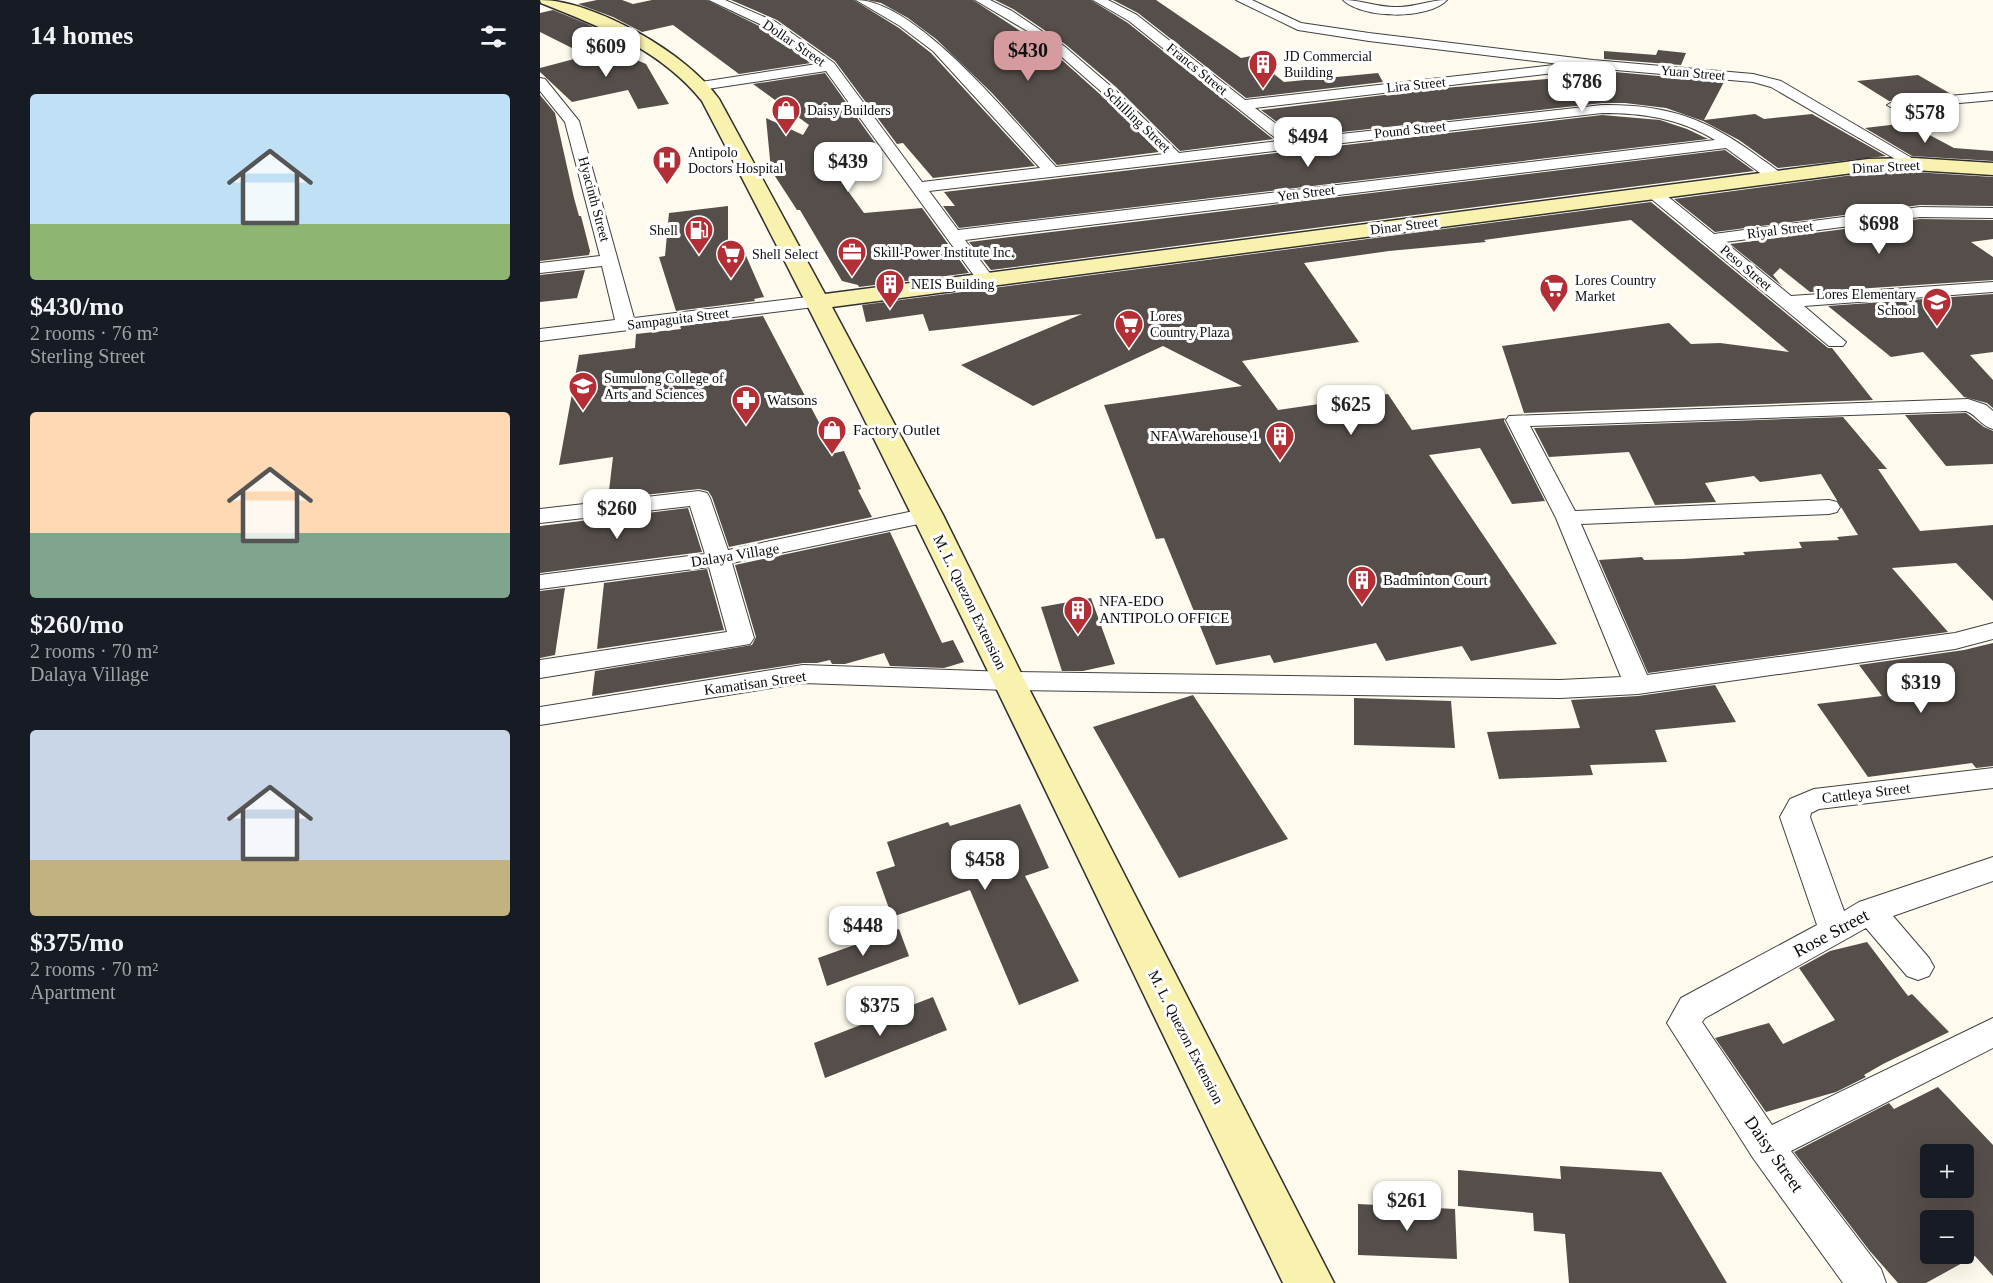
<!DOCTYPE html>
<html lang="en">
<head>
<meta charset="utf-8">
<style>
	body { margin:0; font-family:Georgia,serif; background:#242831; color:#f1f3f6; height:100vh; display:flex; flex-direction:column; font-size:22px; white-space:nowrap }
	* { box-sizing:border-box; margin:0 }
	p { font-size:20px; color:#9ea1a6 }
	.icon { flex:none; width:33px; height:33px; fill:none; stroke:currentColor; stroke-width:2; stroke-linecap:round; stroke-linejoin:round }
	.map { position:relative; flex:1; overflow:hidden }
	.sheet { display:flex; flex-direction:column; background:#171b24; width:540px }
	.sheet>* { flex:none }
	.buttons { position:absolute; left:1380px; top:1144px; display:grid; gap:12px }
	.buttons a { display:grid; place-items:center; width:54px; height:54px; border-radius:6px; background:#171b24; box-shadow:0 6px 24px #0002; font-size:30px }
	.price { position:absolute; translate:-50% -51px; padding:0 14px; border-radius:12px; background:#fff; color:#222; font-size:20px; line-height:39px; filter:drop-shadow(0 2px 3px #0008) }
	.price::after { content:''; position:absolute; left:50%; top:36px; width:18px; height:14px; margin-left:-9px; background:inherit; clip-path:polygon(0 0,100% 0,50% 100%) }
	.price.active { background:#d59b9f; color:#111 }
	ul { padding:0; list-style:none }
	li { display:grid; align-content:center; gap:12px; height:318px; padding:0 30px }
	li span { display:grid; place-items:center; height:186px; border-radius:6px; color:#555 }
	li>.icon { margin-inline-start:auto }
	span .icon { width:108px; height:108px; fill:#fffc; stroke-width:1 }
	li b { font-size:26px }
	h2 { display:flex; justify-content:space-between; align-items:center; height:72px; padding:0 30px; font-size:26px }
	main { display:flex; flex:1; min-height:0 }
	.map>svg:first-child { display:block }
	.building { fill:#554e4a; fill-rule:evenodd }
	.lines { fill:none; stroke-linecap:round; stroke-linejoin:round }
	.street-casing { stroke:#404040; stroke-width:2 }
	.secondary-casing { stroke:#2f2f2f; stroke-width:3 }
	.street { fill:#fff; fill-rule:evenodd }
	.secondary { fill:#f9f1ae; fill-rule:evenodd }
	.labels { text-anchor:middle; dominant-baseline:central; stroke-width:6; stroke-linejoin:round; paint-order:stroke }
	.far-street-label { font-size:14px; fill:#0d0d0d; stroke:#fff }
	.far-poi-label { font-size:14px; fill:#0d0d0d; stroke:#fff; text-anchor:start }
	.poi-label { font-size:15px; fill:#0d0d0d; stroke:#fff; text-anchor:start }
	.street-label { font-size:15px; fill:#0d0d0d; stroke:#fff }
	.near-street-label { font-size:18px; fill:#0d0d0d; stroke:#fff }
</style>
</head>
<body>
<main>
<section class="sheet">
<h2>14 homes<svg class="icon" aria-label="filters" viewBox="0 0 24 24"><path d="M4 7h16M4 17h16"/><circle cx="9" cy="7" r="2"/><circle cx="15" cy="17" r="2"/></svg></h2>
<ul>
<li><span style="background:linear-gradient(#bfe0f5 70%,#8fb573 0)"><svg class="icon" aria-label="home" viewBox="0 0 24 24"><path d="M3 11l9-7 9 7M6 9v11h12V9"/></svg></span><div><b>$430/mo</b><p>2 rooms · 76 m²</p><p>Sterling Street</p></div></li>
<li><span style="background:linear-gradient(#ffd9b3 65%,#7fa58c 0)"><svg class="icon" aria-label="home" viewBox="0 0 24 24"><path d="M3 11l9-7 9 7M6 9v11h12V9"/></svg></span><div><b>$260/mo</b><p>2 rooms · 70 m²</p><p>Dalaya Village</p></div></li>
<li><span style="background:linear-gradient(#c9d6e8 70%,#c2b280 0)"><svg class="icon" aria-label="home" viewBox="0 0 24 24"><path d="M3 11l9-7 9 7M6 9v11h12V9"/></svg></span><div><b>$375/mo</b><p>2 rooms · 70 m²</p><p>Apartment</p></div></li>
</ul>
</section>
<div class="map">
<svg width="1453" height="1283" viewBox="0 0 1453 1283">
	<rect width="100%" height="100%" fill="#fefbee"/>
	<!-- building -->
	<path class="building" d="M57,0H82L93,4L112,0H167L227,30L271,63L199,74L133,25L102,32L73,17L38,4Z
		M191,0H314L359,28L391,53L495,166L393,178L363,143L357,144L295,61L237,20Z
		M327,0H433L514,53L562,96L619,152L517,165L452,93L396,39L368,18L341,3Z
		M455,0H551L588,23L733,139L640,151L576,87L525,44L473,9Z
		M573,0H616L701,58L711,56L744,82L838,73L843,82L706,98L598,13Z
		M13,10L45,23L76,38L32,48L0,32V13Z
		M72,49L106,64L129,104L98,109L88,90L32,102L0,72V68Z
		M1118,50L1146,53L1141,65L1064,59V51L1116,55Z
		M1064,71L1184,82L1164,120L1215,114L1224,119L1272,114L1346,156L1238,168L1199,140L1163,121L1126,108L1085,103H1062L757,137L721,110L893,89L1064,74Z
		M285,73L338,147L281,154L324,213L382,208L429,273L319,287L318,285L302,281L260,210H257L231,170L226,118L263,135L269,125L213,84Z
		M1378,75L1411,94L1349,101L1317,81Z
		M0,95L15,113L34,198L39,216H41L50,251L49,255L0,261Z
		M1062,115L1120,120L1147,129L1168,139L419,228L403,206H415L404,192Z
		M1367,123L1414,148L1453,151V161L1372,156L1325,128Z
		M1185,150L1214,171L451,270L429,242Z
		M1374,172L1453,177V206L1380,205L1175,232L1134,199L1328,173Z
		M1111,202L1288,348H1292L1333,400L984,413L962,346L1129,323L1151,344L1180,343L1249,352L1091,220L944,240L946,242L849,251L764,263L819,342L702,361L738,410L848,394L872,430L965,418L964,421L1005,501L972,504L940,448L889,455L1017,644L931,661L922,646L846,661L836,643L734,663L730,655L676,665L624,538L616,539L564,405L702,386L623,346L493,406L421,365L542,314L389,331L383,314L326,322L322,305Z
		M188,206V245L200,242L224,297L214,299L215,301L136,311L119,257L125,256L129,213Z
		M1380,219L1453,220V239L1431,242L1453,257V280L1270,292L1240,268L1233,275L1242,286L1190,244Z
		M45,270L37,298L0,302V275Z
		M1453,294V352L1430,355L1453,380V408L1447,403L1424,397L1383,352L1351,357L1288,306Z
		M223,316L295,453L304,451L321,489L318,490L332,517L189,547L172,497L168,491L159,489L68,499L73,457L19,465L39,355L95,348L96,334L141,329L140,326Z
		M1426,413L1444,427L1453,431V464L1406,466L1365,415Z
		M1303,417L1347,469H1338L1380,531L1453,525V601L1416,563L1352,568L1408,632L1108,673L1059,560L1102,557L1104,560L1143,559L1205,555L1203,552L1262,548L1259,542L1299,540L1297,537L1318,535L1281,474L1220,482L1214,476L1165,483L1176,502L1115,505L1089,452L1009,457L994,428Z
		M148,508L162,552L0,573V526Z
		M350,532L402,643L413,640L424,662L404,668L350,666L344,653L305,664H292L290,660L277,663H263L52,696L55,671L212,645L216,637L195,565Z
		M167,569L184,630L57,649L64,583Z
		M25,588L15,655L0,658V591Z
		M551,598L575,664L543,671H522L501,607Z
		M1453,643V766L1436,768L1432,763L1328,777L1277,704L1342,696L1319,665L1424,650Z
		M1175,685L1196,722L1115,730L1127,762L1050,765L1053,775L959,779L947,732L1040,728L1031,700L1098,696Z
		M653,695L748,839L639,878L553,727Z
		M814,698L911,701L915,748L814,745Z
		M480,804L509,868L485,876L539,981L479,1005L430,890L352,917L336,872L355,866L347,842L408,822L410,826Z
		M359,929L369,956L287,986L278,958Z
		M1327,942L1368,996L1372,994L1409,1032L1343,1064L1324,1075L1326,1077L1296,1092L1226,1112L1175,1038L1229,1023L1243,1044L1295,1020L1259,968L1290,951Z
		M393,997L407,1030L285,1078L274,1043Z
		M1398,1087L1453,1145V1276L1435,1256L1386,1283H1358L1329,1250L1254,1152L1349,1103L1354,1109ZM1390,1155H1424V1188H1390ZM1390,1221H1424V1254H1390Z
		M1020,1166L1121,1172L1187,1283H1029L1025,1234L994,1231L993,1213L918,1206V1170L1021,1179Z
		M818,1204L915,1209L917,1259L818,1255Z"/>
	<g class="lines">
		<!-- street casing -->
		<g class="street-casing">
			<path id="street" d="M169,0H185L236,22L294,63L382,182L500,168L393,51L360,26L316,0C377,0 474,122 516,167L624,154L564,94L515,51L489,32L435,0H450L472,11L524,46L574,89L639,153L739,141L589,21L553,0H568L597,15L705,100L1014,65L1021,69L1014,73L715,108L756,139L1062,105C1125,104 1166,118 1216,155C1225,162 1238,169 1245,178L1243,181H1231L1186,148L425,240L455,280L452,284H440L286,71L161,90L156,89L154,86L161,82L277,64L228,28ZM1062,113C1103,113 1139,118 1175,140L418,230L389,191Z
				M696,0H712L761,23L829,33L1053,60L1213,74L1241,81L1382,164L1379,167H1369L1231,87L1213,82L1053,68L829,41L758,30Z
				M803,0C821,0 837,7 855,7C873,8 889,0 907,0C888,20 823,19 803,0Z
				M0,78L5,79L39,121L94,318L276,296L282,298L285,302L282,306L0,341V329L75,320L62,266L0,273V263L60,256L25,122L0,91Z
				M1453,92V100L1354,109L1347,105L1354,101Z
				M1115,189L1121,191L1174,234L1380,207L1453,208V218L1380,217L1185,242L1251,296L1453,282V292L1264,306L1306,342L1303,346H1289L1109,197L1107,194Z
				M1428,399L1446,405L1453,411V429C1441,426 1437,415 1426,411L990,426L1035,511L1289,500L1297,502L1300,507L1297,512L1289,514L1041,524L1107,675L1415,633L1453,623V639L1415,649L1098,694L1020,698L468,690L263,683L0,725V707L263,665L468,672L1020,680L1081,677L1016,518L966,420L969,416Z
				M159,491L167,493L170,498L188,550L388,508L396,510L399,515L396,520L388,522L192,563L214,638L210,644L0,678V660L187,632L169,567L0,589V575L165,554L150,506L0,523V509Z
				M1453,768V788L1279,809L1271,813L1270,817L1304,911L1319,902L1453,857V881L1353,916L1389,958L1394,967L1389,976L1378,980L1367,976L1326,928L1165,1018L1162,1022L1232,1125L1453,1018V1048L1251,1151L1341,1269L1346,1283H1303L1213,1158L1127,1023L1141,998L1277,925L1240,817L1250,799L1274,789Z"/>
		</g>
		<!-- secondary casing -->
		<g class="secondary-casing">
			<path id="secondary" d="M0,0C54,0 148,54 179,99L285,294L1328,159L1374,158L1453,163V175L1374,170L1328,171L292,307L403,515L485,681L794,1283H743C551,888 365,488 162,101C120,49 61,27 1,3Z"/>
		</g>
		<!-- street -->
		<use href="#street" class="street"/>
		<!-- secondary -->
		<use href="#secondary" class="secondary"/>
	</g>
	<!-- icons -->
	<defs>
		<g id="building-pin" transform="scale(1.5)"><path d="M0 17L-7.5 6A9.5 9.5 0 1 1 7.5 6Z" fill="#b32f35" stroke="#fff"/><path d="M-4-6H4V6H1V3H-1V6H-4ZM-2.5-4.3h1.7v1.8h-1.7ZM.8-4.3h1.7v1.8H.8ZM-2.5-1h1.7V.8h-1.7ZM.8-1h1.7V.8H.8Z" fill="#fff"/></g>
		<g id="shop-pin" transform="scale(1.5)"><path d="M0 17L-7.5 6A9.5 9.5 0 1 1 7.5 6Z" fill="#b32f35" stroke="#fff"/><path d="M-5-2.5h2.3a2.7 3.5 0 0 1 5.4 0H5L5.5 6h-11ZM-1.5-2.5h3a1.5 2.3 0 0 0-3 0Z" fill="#fff"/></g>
		<g id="hospital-pin" transform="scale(1.5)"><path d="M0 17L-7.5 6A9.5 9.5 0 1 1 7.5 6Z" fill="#b32f35" stroke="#fff"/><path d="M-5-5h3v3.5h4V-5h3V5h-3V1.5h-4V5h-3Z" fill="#fff"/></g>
		<g id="fuel-pin" transform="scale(1.5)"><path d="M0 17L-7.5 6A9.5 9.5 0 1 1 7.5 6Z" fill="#b32f35" stroke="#fff"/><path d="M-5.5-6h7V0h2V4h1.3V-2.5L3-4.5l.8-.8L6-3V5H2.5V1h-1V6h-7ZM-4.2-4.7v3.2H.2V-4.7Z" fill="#fff"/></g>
		<g id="office-pin" transform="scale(1.5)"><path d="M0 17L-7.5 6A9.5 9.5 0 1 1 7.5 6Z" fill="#b32f35" stroke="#fff"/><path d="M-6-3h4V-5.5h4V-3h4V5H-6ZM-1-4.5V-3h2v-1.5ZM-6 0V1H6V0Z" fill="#fff"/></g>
		<g id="supermarket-pin" transform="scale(1.5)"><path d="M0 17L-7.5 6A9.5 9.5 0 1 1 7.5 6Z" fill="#b32f35" stroke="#fff"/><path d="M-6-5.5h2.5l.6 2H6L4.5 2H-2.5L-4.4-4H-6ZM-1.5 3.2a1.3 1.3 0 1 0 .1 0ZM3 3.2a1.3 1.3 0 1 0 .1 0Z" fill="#fff"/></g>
		<g id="school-pin" transform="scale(1.5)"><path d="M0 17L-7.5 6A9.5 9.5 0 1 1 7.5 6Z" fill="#b32f35" stroke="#fff"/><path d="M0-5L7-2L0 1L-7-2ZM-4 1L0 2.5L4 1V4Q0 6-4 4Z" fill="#fff"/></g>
		<g id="university-pin" transform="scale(1.5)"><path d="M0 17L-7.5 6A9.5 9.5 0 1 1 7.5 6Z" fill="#b32f35" stroke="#fff"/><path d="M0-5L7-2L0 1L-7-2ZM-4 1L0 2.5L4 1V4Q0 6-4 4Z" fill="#fff"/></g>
		<g id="pharmacy-pin" transform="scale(1.5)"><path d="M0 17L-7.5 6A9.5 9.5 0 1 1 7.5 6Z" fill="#b32f35" stroke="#fff"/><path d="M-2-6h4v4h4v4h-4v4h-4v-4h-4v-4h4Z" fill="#fff"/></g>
	</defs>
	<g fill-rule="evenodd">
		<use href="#building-pin" x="723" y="64"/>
		<use href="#shop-pin" x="246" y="110"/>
		<use href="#hospital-pin" x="127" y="160"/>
		<use href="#fuel-pin" x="159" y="230"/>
		<use href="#office-pin" x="312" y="252"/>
		<use href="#supermarket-pin" x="191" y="254"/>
		<use href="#building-pin" x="350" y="284"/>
		<use href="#supermarket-pin" x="1014" y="288"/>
		<use href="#school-pin" x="1397" y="302"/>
		<use href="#supermarket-pin" x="589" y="324"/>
		<use href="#university-pin" x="43" y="386"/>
		<use href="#pharmacy-pin" x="206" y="400"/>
		<use href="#shop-pin" x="292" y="430"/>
		<use href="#building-pin" x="740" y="436"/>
		<use href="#building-pin" x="822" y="580"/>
		<use href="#building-pin" x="538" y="610"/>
	</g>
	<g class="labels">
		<!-- far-street labels -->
		<g class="far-street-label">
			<text transform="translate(254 43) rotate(34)">Dollar Street</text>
			<text transform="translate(657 69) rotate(39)">Francs Street</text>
			<text transform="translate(1153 73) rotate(5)">Yuan Street</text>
			<text transform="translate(876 85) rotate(-6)">Lira Street</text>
			<text transform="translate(597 120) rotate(44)">Schilling Street</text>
			<text transform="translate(870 130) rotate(-6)">Pound Street</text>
			<text transform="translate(1346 167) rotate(-3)">Dinar Street</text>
			<text transform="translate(766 193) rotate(-7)">Yen Street</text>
			<text transform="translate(54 199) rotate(75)">Hyacinth Street</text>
			<text transform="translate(864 226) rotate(-7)">Dinar Street</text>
			<text transform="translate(1240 230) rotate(-7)">Riyal Street</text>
			<text transform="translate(1206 268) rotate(40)">Peso Street</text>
			<text transform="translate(138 319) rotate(-7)">Sampaguita Street</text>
		</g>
		<!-- far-poi labels -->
		<g class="far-poi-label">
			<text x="744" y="56">JD Commercial<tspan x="744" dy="16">Building</tspan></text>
			<text x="267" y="110">Daisy Builders</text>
			<text x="148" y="152">Antipolo<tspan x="148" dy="16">Doctors Hospital</tspan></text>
			<text x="138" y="230" text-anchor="end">Shell</text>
			<text x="333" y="252">Skill-Power Institute Inc.</text>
			<text x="212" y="254">Shell Select</text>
			<text x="1035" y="280">Lores Country<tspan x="1035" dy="16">Market</tspan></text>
			<text x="371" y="284">NEIS Building</text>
			<text x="1376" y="294" text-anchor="end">Lores Elementary<tspan x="1376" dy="16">School</tspan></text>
			<text x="610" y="316">Lores<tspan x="610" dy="16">Country Plaza</tspan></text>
			<text x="64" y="378">Sumulong College of<tspan x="64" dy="16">Arts and Sciences</tspan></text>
		</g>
		<!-- poi labels -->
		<g class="poi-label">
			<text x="227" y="400">Watsons</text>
			<text x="313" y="430">Factory Outlet</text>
			<text x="719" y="436" text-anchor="end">NFA Warehouse 1</text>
			<text x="843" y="580">Badminton Court</text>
			<text x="559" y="601">NFA-EDO<tspan x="559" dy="17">ANTIPOLO OFFICE</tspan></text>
		</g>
		<!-- street labels -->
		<g class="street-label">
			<text transform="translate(195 555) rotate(-9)">Dalaya Village</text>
			<text transform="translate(430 602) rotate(64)">M. L. Quezon Extension</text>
			<text transform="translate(215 683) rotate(-8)">Kamatisan Street</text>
			<text transform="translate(1326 793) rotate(-7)">Cattleya Street</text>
			<text transform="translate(646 1037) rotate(63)">M. L. Quezon Extension</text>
		</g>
		<!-- near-street labels -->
		<g class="near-street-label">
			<text transform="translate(1291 933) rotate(-28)">Rose Street</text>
			<text transform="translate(1234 1154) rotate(55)">Daisy Street</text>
		</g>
	</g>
</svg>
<div class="buttons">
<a>+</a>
<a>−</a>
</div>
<b class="price" style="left:66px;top:78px">$609</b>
<b class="price active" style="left:488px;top:82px">$430</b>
<b class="price" style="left:1042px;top:113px">$786</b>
<b class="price" style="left:1385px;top:144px">$578</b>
<b class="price" style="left:768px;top:168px">$494</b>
<b class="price" style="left:308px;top:193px">$439</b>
<b class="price" style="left:1339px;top:255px">$698</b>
<b class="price" style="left:811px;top:436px">$625</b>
<b class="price" style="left:77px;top:540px">$260</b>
<b class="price" style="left:1381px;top:714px">$319</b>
<b class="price" style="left:445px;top:891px">$458</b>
<b class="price" style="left:323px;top:957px">$448</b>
<b class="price" style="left:340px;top:1037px">$375</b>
<b class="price" style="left:867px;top:1232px">$261</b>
</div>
</main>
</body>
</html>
